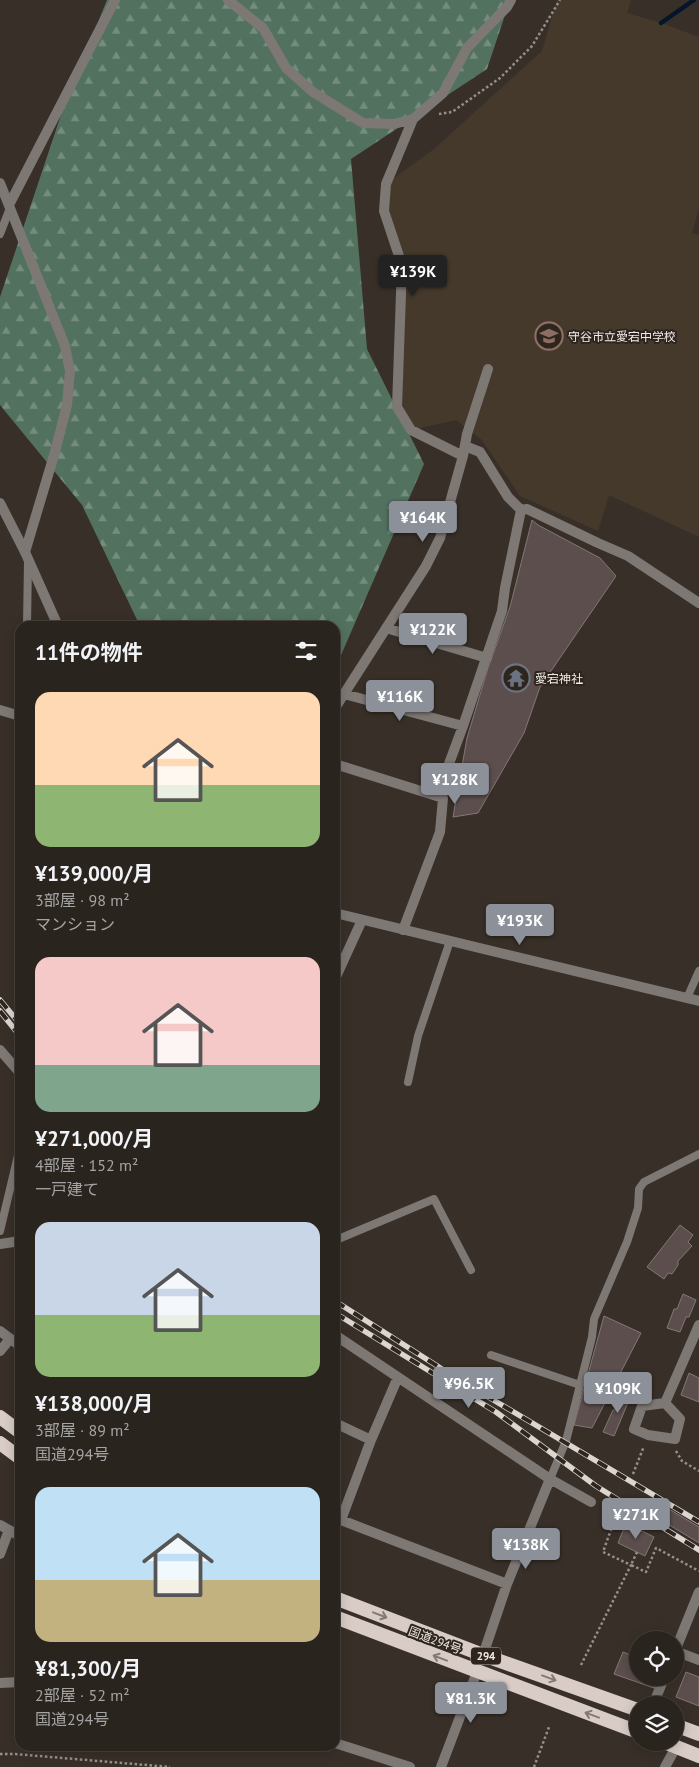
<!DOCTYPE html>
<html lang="ja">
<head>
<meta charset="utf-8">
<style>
	body { margin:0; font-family:"PT Sans","Noto Sans JP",sans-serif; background:#322c27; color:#f1f3f6; height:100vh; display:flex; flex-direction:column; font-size:19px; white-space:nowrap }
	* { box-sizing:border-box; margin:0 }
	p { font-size:16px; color:#a5a4a4 }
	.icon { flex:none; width:28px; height:28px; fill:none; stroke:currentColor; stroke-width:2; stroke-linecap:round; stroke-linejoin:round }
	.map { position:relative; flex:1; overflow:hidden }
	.panel { position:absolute; left:15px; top:621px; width:325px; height:1130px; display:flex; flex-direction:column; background:#2a241e; border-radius:15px; box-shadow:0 2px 12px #0003,0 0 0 1px #46413c }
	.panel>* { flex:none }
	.fabs { position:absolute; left:629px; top:1631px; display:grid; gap:10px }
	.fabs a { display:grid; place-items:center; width:55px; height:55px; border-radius:50%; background:#2a241e; box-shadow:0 2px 12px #0003,0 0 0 1px #46413c; font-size:25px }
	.price { position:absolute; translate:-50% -42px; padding:0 11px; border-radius:5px; background:#8c9099; color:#fff; font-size:16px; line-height:32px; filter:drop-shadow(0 1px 2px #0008) }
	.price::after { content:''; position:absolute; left:50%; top:30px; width:15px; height:11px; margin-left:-8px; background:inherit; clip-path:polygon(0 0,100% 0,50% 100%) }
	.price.active { background:#222; color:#fff }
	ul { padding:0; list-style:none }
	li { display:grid; align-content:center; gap:10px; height:265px; padding:0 20px }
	li span { display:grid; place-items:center; height:155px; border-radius:15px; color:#555 }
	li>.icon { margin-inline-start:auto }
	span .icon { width:90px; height:90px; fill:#fffc; stroke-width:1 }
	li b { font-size:21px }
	h2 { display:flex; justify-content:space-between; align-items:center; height:60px; padding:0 20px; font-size:21px }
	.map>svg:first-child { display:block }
	.built { fill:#45392c }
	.forest { fill:url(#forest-firs) }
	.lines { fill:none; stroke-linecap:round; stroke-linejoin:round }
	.stream { stroke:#05152a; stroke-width:4.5 }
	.building { fill:#5b4e4d; stroke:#847775 }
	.path { stroke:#97908a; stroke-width:2.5; stroke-dasharray:2.5 2.5; stroke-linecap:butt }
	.service { stroke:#7e7875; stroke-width:8 }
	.minor { stroke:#7e7875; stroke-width:10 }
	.tertiary { stroke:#7e7875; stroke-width:10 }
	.trunk { stroke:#d9ccc6; stroke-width:14 }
	.rail-casing { stroke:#dcd6d1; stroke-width:5.5 }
	.rail { stroke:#2e261e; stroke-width:4; stroke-dasharray:11; stroke-linecap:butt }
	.oneway { stroke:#847972 }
	.labels { text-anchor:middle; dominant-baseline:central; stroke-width:4; stroke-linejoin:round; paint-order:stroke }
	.shield { fill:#2e261e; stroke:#b6b0aa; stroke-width:1 }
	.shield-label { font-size:11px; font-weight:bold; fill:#f0ebe6 }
	.poi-label { font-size:12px; fill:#f0ebe6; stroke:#2e261e; text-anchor:start }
	.street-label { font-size:12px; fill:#f0ebe6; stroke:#2e261e }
</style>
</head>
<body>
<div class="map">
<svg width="699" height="1767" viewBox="0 0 699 1767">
	<defs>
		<pattern id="forest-firs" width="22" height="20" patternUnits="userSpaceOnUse" patternTransform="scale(1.25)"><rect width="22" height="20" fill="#52725f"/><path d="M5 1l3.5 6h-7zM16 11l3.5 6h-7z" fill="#748d7e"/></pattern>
	</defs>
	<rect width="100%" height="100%" fill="#383028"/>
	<!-- built -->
	<path class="built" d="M557,0H631L627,13L661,23L699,37V208L692,233L699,235V537L609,495L598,531L520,496L482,440L456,420L411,430L397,407L402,265L384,211L386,184L434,149L542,51Z"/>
	<!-- forest -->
	<path class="forest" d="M107,0H510L487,69L351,159L367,349L424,464L335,669V626H140L82,505L0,405V297L63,109Z"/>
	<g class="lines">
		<!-- stream -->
		<path class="stream" d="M661,23L694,0"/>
	</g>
	<!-- building -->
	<path class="building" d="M532,520L538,525L600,558L616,576L540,687L524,733L478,813L453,817L467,738L488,668L510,607Z
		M680,1225L693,1235L688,1242L692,1246L678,1261V1265L672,1274L668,1273L664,1279L647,1267Z
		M683,1294L696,1300L689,1317H686L680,1332L667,1328L674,1309H677Z
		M604,1316L641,1333L592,1428L574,1425Z
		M689,1373L699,1378V1402L681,1395Z
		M623,1389L632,1393L614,1436L603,1432L613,1410H615Z
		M654,1500L699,1527V1543L648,1512Z
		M626,1523L654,1537L645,1556L618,1543Z
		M623,1652L638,1658V1678H657L654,1688L614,1674Z
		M686,1672L699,1677V1706L676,1697Z"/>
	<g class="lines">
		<!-- path -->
		<path class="path" d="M439,114L452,112L500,78L532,46L560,0
			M676,1451L682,1461L699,1471
			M633,1474L644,1446
			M637,1552L631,1565L646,1572L656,1548L699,1571
			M581,1665L631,1565L603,1552L618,1510
			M0,1754H15L170,1767
			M534,1767L549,1727"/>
		<!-- service -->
		<path class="service" d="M0,234L10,208
			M127,624V626
			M27,626L28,561
			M687,998L699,971
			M408,1082L418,1036L450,941
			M0,1231L20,1147
			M335,1238L336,1240L434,1199L471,1270
			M491,1355L580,1385
			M550,1479L566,1441L592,1337L594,1319L627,1242L638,1208L639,1189L644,1182L699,1154"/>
		<!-- minor -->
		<path class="minor" d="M228,0L263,28L286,68L313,92L363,123L394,124L413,119L443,93L467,48L507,7L511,0
			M413,119L386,184L384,211L402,265L397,407L411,430L463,456
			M0,183L65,346L70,371L67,405L55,452L25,552
			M9,205L115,0
			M465,446L480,452L508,497L521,510L527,509L598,543L628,556L699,603
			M386,628L487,658
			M344,694L463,726
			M335,708L426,566L440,538L463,456L467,434L488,369
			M0,710L20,716
			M335,764L443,798L440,832L403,930
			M437,796L463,726L502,611L505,588L521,510
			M335,979L362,920
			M0,1050L20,1073
			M0,1244L20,1241
			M0,1331L20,1346
			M335,1335L550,1479L591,1502
			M665,1403L680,1419L675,1439L648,1435L634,1429L642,1406Z
			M665,1403L699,1325
			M335,1423L371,1440L398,1377
			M371,1440L341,1520L507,1584
			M0,1525L20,1536
			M0,1554L9,1530
			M675,1651L699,1592
			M675,1651L699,1660
			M483,1655L507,1584L550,1479
			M0,1683L20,1682
			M653,1705L664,1678
			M335,1743L410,1767
			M441,1767L477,1672
			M665,1767L676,1747"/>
		<!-- tertiary -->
		<path class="tertiary" d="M0,503L25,552L58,626
			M335,913L699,1001
			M0,1351L10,1339"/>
		<!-- trunk -->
		<path class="trunk" d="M0,1417L20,1432
			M0,1443L20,1458
			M335,1598L483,1655L638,1710
			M335,1617L638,1732
			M675,1725L699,1734
			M664,1742L699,1756"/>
		<!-- rail casing -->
		<g class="rail-casing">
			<path id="rail" d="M0,1000L20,1024
				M0,1011L20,1036
				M335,1301L453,1376L699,1522
				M335,1313L496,1412L596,1486L699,1550"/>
		</g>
		<!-- rail -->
		<use href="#rail" class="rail"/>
	</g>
	<!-- one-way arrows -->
	<defs><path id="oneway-shaft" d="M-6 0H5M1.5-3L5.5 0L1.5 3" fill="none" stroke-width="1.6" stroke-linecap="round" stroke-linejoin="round" transform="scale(1.25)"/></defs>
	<g class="oneway">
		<use href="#oneway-shaft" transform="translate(380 1615) rotate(21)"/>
		<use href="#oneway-shaft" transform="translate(440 1658) rotate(-159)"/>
		<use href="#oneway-shaft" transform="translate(549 1678) rotate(20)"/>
		<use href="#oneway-shaft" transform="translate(592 1715) rotate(-160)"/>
	</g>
	<!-- icons -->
	<defs>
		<g id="school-ring" transform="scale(1.4375)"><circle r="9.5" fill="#2e261e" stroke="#8d6e63" stroke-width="1.5"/><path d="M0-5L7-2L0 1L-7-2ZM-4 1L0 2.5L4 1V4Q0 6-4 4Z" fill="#8d6e63"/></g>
		<g id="temple-ring" transform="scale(1.4375)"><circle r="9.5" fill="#2e261e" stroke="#6b7280" stroke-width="1.5"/><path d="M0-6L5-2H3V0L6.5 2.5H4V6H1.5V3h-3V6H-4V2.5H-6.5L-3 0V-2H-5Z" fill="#6b7280"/></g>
	</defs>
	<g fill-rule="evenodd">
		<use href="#school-ring" x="549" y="336"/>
		<use href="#temple-ring" x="516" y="678"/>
	</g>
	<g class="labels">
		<!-- shield labels -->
		<rect class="shield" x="471" y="1647.5" width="30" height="17" rx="4"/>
		<g class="shield-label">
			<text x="486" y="1656">294</text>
		</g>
		<!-- poi labels -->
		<g class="poi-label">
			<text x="568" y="336">守谷市立愛宕中学校</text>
			<text x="535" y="678">愛宕神社</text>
		</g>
		<!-- street labels -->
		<g class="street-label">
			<text transform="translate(435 1640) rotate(21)">国道294号</text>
		</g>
	</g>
</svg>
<div class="fabs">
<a><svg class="icon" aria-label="locate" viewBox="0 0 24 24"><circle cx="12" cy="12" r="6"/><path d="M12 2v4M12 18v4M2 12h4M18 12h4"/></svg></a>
<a><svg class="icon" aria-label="layers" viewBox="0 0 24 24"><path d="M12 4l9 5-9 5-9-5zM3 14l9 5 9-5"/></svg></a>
</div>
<b class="price active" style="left:413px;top:297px">¥139K</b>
<b class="price" style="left:423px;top:543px">¥164K</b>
<b class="price" style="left:433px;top:655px">¥122K</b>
<b class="price" style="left:400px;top:722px">¥116K</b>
<b class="price" style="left:455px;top:805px">¥128K</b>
<b class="price" style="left:520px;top:946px">¥193K</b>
<b class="price" style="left:469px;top:1409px">¥96.5K</b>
<b class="price" style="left:618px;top:1414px">¥109K</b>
<b class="price" style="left:636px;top:1540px">¥271K</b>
<b class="price" style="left:526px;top:1570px">¥138K</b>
<b class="price" style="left:471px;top:1724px">¥81.3K</b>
<section class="panel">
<h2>11件の物件<svg class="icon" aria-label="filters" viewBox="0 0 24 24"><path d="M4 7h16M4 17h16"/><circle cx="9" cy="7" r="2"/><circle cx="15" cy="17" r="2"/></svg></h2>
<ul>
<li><span style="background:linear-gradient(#ffd9b3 60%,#8fb573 0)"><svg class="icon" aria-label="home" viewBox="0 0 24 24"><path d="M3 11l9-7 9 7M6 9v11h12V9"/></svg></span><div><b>¥139,000/月</b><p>3部屋 · 98 m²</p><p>マンション</p></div></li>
<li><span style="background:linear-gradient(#f6c9c9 70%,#7fa58c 0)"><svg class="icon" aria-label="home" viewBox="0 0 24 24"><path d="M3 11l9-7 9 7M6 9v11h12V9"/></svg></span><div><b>¥271,000/月</b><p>4部屋 · 152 m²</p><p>一戸建て</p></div></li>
<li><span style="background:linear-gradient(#c9d6e8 60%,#8fb573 0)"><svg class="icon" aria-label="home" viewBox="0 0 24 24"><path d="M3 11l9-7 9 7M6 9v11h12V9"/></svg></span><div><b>¥138,000/月</b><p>3部屋 · 89 m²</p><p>国道294号</p></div></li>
<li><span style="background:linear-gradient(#bfe0f5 60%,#c2b280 0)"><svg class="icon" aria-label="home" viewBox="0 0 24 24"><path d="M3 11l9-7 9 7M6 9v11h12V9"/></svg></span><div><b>¥81,300/月</b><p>2部屋 · 52 m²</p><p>国道294号</p></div></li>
</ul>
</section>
</div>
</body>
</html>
